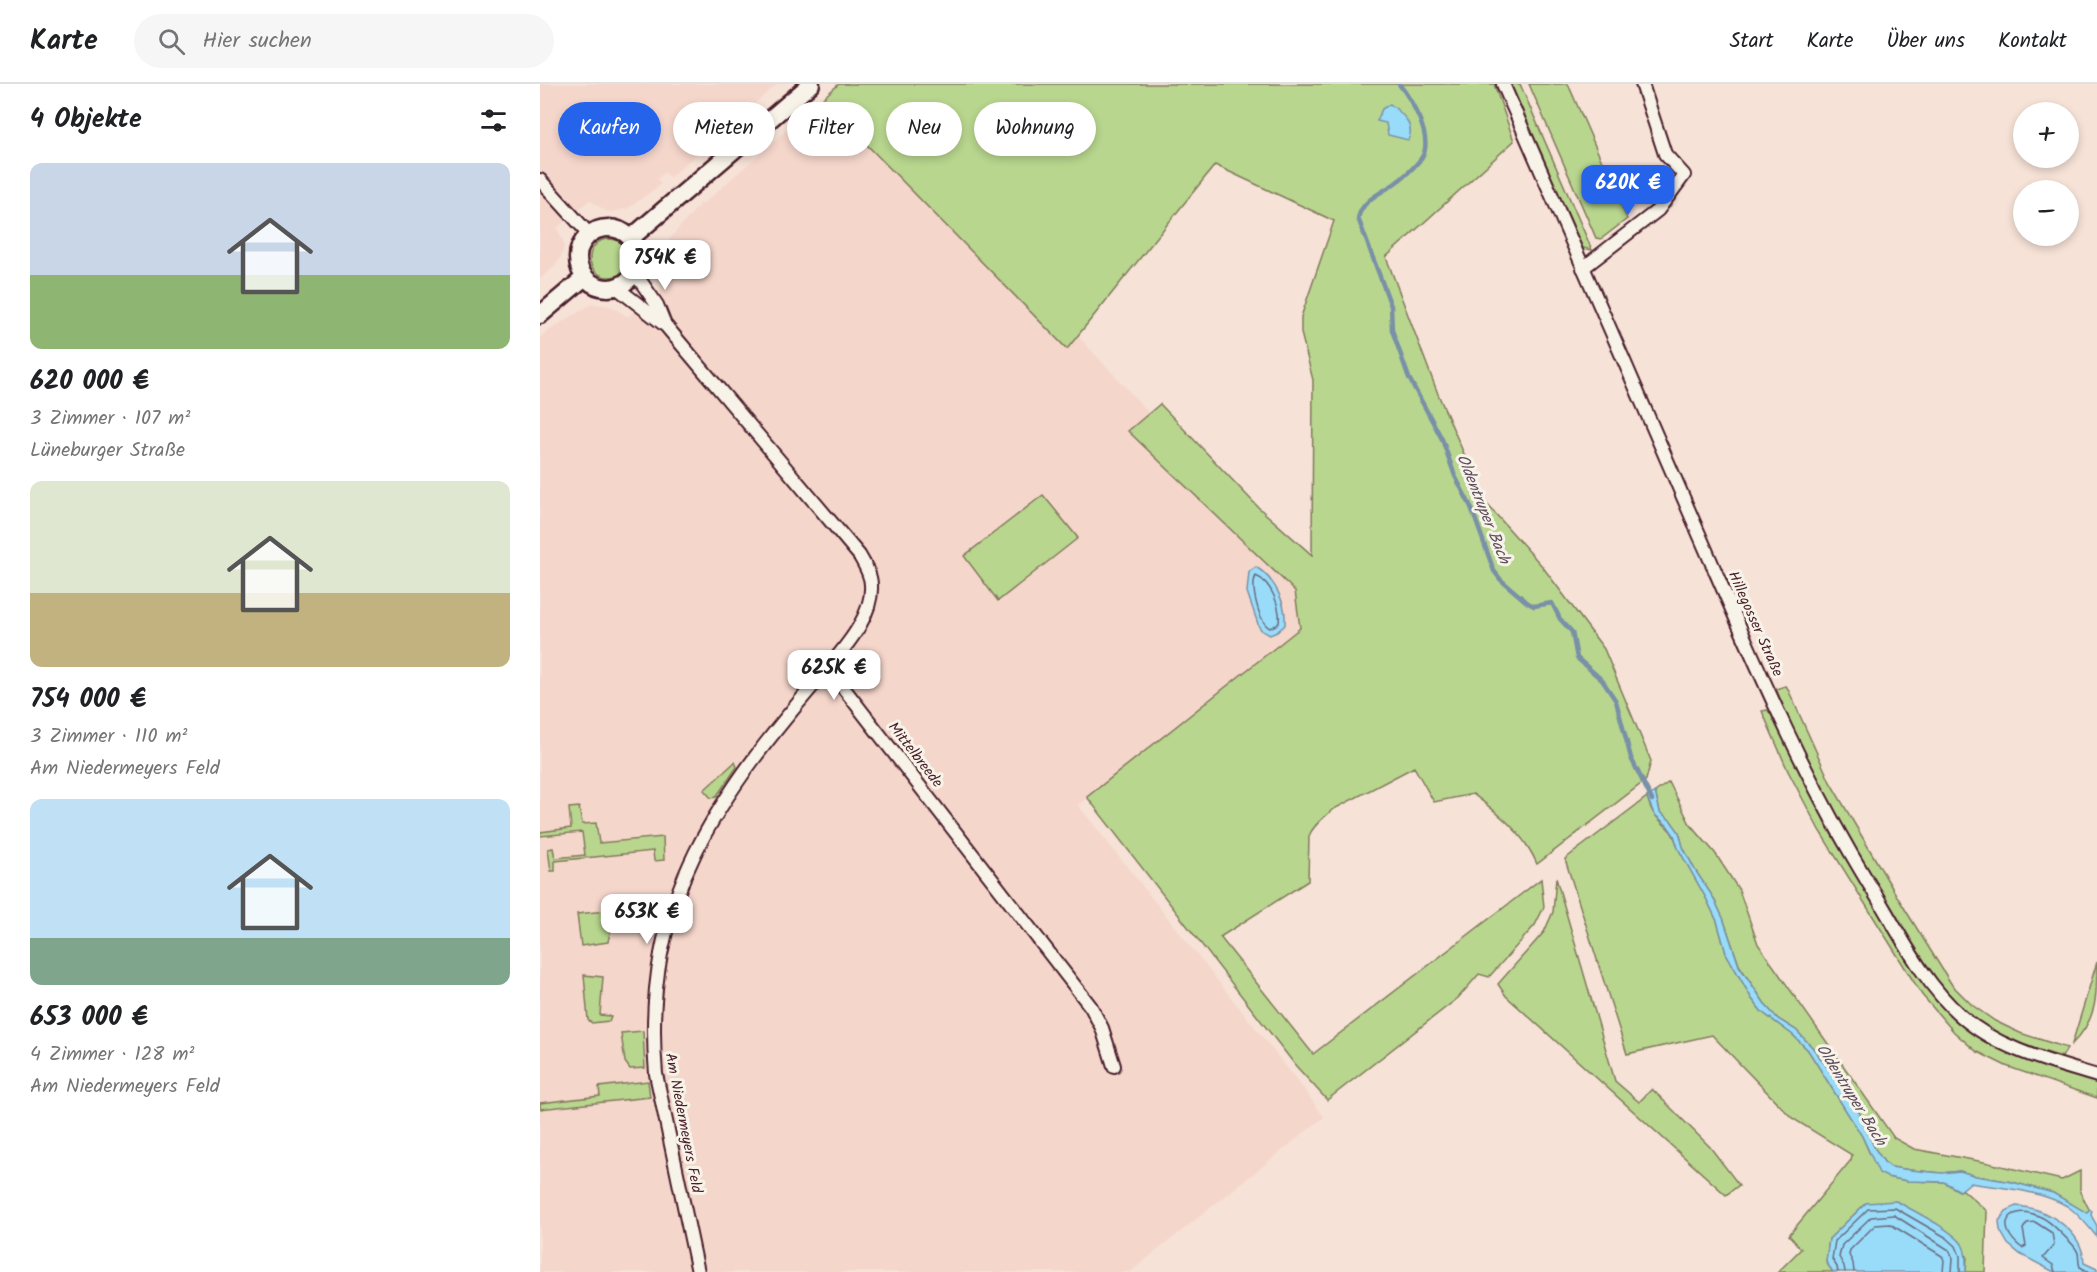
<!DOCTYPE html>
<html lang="de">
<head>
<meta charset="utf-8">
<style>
	body { margin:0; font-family:Kalam,sans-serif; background:#f6f6f6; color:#202124; height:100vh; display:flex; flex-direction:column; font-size:22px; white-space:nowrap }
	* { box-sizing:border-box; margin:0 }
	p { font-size:20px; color:#757577 }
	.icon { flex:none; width:33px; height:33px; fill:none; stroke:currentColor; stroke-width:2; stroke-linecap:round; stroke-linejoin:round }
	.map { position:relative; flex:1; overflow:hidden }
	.details { display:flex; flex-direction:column; background:#fff; width:540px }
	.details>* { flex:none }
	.hud { position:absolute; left:18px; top:18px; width:570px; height:54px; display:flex; gap:12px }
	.controls { position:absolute; left:1473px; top:18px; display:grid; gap:12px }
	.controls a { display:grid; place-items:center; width:66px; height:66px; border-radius:50%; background:#fff; box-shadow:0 3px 9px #0003; font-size:30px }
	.price { position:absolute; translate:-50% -51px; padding:0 14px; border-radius:12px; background:#fff; color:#222; font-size:20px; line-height:39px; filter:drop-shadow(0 2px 3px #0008) }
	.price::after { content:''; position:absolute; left:50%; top:36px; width:18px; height:14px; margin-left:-9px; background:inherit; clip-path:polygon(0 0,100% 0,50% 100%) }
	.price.active { background:#2563eb; color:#fff }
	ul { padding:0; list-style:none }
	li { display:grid; align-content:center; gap:12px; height:318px; padding:0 30px }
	li span { display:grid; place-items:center; height:186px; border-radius:12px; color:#555 }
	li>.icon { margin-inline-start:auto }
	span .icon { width:108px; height:108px; fill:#fffc; stroke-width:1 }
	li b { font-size:26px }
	h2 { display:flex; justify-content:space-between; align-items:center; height:72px; padding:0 30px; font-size:26px }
	.chip { padding:0 21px; border-radius:27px; background:#fff; box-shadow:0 3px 9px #0003; font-size:21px; line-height:54px }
	.chip.active { background:#2563eb; color:#fff }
	header { display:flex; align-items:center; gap:36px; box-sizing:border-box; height:84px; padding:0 30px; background:#fff; border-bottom:2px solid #e0e0e0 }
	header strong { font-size:28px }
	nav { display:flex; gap:33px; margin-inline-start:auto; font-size:21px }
	.search { width:420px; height:54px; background:#f6f6f6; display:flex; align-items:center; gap:15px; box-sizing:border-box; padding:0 21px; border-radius:33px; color:#757577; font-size:22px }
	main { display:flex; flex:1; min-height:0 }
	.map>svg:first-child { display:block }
	.built { fill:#f5d6cb; fill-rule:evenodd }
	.green { fill:#b8d68e; stroke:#817a5c; stroke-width:1.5 }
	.water { fill:#98dcfa; stroke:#7990a7; stroke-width:1.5 }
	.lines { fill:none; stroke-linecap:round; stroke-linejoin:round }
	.shore { stroke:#696b7e; stroke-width:1.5 }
	.stream { stroke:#7990a7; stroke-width:4.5 }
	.street-casing { stroke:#4a1f2b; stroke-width:16 }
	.secondary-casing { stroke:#4a1f2b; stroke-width:21 }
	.street { stroke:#f7f3e8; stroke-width:12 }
	.secondary { stroke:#f7f3e8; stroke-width:16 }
	.labels { text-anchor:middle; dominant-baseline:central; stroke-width:6; stroke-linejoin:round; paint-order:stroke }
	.street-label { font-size:15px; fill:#4a1f2b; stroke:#f7f3e8 }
	.water-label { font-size:16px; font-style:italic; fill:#5e4e5f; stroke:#f7f3e8 }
</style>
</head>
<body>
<header>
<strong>Karte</strong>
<div class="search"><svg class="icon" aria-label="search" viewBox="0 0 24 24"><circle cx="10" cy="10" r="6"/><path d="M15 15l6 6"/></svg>Hier suchen</div>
<nav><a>Start</a><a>Karte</a><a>Über uns</a><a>Kontakt</a></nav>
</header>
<main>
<section class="details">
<h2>4 Objekte<svg class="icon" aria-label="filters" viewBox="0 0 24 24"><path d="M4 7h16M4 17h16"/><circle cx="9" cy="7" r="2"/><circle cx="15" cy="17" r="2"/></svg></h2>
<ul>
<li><span style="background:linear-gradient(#c9d6e8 60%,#8fb573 0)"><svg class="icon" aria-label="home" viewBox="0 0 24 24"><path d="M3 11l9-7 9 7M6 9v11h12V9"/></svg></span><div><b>620 000 €</b><p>3 Zimmer · 107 m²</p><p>Lüneburger Straße</p></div></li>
<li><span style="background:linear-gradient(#dfe7d0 60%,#c2b280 0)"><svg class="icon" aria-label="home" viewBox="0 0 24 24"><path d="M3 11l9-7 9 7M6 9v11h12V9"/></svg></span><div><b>754 000 €</b><p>3 Zimmer · 110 m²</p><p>Am Niedermeyers Feld</p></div></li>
<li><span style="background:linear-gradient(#bfe0f5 75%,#7fa58c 0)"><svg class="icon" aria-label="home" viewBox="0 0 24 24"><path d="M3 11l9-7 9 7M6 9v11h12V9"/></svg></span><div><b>653 000 €</b><p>4 Zimmer · 128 m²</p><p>Am Niedermeyers Feld</p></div></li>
</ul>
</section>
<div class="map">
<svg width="1557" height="1188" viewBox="0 0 1557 1188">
	<rect width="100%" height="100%" fill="#f6e2d7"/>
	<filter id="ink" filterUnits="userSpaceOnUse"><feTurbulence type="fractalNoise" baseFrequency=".0167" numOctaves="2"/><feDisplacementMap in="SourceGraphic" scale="12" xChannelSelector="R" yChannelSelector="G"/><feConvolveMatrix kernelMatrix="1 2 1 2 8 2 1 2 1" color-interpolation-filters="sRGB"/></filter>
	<g filter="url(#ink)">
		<!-- built -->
		<path class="built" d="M0,0H237L130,93L125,88L117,95L121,100L93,121L86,125L71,128L65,127L50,116L17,144L24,159L22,171L15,182L0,195Z
			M282,15L527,265L538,252L609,329L588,348L755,507L760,544L538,721L763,1004L784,1033L590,1188H0V253L22,238L52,220L71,222L88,233L102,219L123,204L116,186V178L119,168L133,151L161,119L163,120ZM712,485L745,541L737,548L726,550L719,543L707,508V494Z"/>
		<!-- green -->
		<path class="green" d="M299,0H954L974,57L846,173L898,310L945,418L1002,482L1064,565L1111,677L1106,696L997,780C984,749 959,730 933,710L894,718L874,683L792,726C784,734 773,741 769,752L768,797L680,853L773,970L1001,795L1004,823L995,841L949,893L939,890L918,914L787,1016L756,982L547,713L760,544L755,507L588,347L620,320L719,424L772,471L773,296L761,249V233L794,137L675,81L527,265L282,15Z
			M971,0H980L1052,166L1043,164L1041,160Z
			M989,0H1028L1087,135L1061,155L1056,154Z
			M50 174a19 19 0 1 1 38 0a19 19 0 1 1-38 0Z
			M503,411L538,454L458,517L424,472Z
			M1245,602L1247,603L1290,698L1358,814L1412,901L1432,921L1455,937L1480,949L1527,964L1522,973C1487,963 1452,951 1425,926C1393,897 1373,859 1351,822C1323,776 1293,730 1269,681C1257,656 1247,630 1236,605Z
			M1227,626L1232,631L1289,746L1376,889L1401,922L1418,939L1448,960L1480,974L1557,999V1014L1466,982L1436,967L1414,948L1382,911L1279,746L1248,687L1222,627Z
			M195,678L197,683L176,713L171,714L164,706Z
			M1129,698L1150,740L1175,769L1199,806L1218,860L1354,1054L1374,1065L1444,1078L1522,1096L1540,1087V1108L1549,1125L1547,1130L1513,1109L1472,1098L1436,1092L1420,1087L1402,1089L1370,1086L1351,1083L1344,1078L1335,1065L1319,1028L1305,1007L1272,963L1256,946L1238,935L1227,923L1199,881L1183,834L1173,813L1155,786L1143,763L1139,748L1131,737L1120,728L1115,708Z
			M1107,713C1109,719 1111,727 1115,731C1128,746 1132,743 1138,764L1166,814L1177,837L1186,869L1212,915L1222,928L1253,951L1268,966L1322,1052L1329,1068L1347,1093L1368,1097L1404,1098L1419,1107L1423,1106L1447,1127L1445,1188H1426L1427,1172L1326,1119L1289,1155L1286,1178L1293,1188H1238L1261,1165L1249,1151L1311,1076L1312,1071L1252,1034L1172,951L1087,970L1025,775Z
			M39,723L42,740L56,739L59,759L123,753L124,776L114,777L113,767L15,777V787H11L8,765L13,764L15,774L45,771L42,748L0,752V748L31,744L29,724Z
			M1016,794L1075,997L1099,1018L1112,1005L1170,1063L1199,1101L1186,1111L966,912L958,900L1004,848L1013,828Z
			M75,826L68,858L41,862L37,830Z
			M1557,878C1557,912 1557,936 1532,960Z
			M44,891L63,893L60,931L71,932L69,937L52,939L48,936Z
			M103,947L105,984L90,985L85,978L81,949Z
			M108,997L110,1013L0,1025V1019L60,1012L59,1003Z"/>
		<!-- water -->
		<path class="water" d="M850,20C861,28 876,42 868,56L848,51L846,39L837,37L842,25Z
			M716,483C734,494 747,519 745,541L737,548L730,551L722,547L719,543L707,508L709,488Z
			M1115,708L1120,728L1131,737L1139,748L1143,763L1155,786L1173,813L1183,834L1199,882L1227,923L1238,935L1256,946L1272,963L1305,1007L1319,1028L1335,1065L1344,1078L1351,1083L1370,1086L1402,1089L1420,1087L1436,1092L1472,1098L1513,1109L1547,1129L1549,1125L1552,1127L1551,1131L1557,1142V1153C1548,1142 1539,1130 1527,1122C1499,1106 1461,1104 1430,1099L1420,1107L1404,1098L1368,1097L1347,1093L1339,1089L1322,1052L1268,966L1253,951L1222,928L1212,915L1186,869L1177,837L1166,814L1138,764L1134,751L1127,741L1114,730L1107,713Z
			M1356,1117C1372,1126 1413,1146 1422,1160C1427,1169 1426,1178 1426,1188H1293L1286,1178L1289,1155L1326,1119Z
			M1476,1122C1506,1124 1543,1146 1544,1179L1557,1185V1188H1514L1480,1170L1468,1160L1460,1146L1459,1137L1466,1127Z"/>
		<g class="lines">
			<!-- shore -->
			<path class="shore" d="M716,492C731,498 741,523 739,539L730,544C719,539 710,502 716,492Z
				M1298,1188L1297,1183L1292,1175L1295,1157L1328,1125L1355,1124L1407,1154L1416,1162L1420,1172V1188
				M1305,1188L1304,1182L1299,1173L1302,1161L1331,1133L1354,1131L1409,1166L1413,1174L1412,1188
				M1314,1188L1313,1179L1309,1171L1310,1166L1335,1141L1350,1140L1402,1172L1404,1176L1403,1188
				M1515,1188L1513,1181L1503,1174L1514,1161L1512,1149L1495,1138L1487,1139L1483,1145L1486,1162L1482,1164C1453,1142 1469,1118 1501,1133C1510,1137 1516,1144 1523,1151C1528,1156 1536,1162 1538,1169C1539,1174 1538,1178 1540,1183L1549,1188"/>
			<!-- stream -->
			<path class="stream" d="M859,0C871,15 894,54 882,73C876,82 863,94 854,100C840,110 823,115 818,134L851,222L852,246L869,294L902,355L915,392L931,423L954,487L961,496L988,519L994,522L1012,519L1020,535L1032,548L1037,574L1062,596L1076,617L1091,674L1112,716"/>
			<!-- street casing -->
			<g class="street-casing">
				<path id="street" d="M963,0C1029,149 1094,300 1159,450C1211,569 1261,689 1329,800C1357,844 1381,897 1421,932C1458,965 1511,978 1557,992
					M0,96L49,150
					M1043,184L1118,126L1144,91L1125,70L1102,0
					M95,189L117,221L125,241
					M76,203L126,242L319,471C324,480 331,490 331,501C333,532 306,562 288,584L551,923L562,944L574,982
					M158,1188L116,990C100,815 180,709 288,584"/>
			</g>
			<!-- secondary casing -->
			<g class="secondary-casing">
				<path id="secondary" d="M38 174a30 30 0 1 1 60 0a30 30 0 1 1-60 0Z
					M91,154L271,0
					M0,231L45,193"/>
			</g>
			<!-- street -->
			<use href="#street" class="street"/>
			<!-- secondary -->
			<use href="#secondary" class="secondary"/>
		</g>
	</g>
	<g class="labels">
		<!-- street labels -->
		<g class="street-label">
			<text transform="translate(1215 540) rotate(66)">Hillegosser Straße</text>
			<text transform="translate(375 671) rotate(52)">Mittelbreede</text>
			<text transform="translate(143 1039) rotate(79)">Am Niedermeyers Feld</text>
		</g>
		<!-- water labels -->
		<g class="water-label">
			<text transform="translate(943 425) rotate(68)">Oldentruper Bach</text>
			<text transform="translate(1311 1011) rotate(58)">Oldentruper Bach</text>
		</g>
	</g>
</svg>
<div class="controls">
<a>+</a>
<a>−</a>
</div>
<b class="price active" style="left:1088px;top:132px">620K €</b>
<b class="price" style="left:125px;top:207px">754K €</b>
<b class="price" style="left:294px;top:617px">625K €</b>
<b class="price" style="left:107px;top:861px">653K €</b>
<div class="hud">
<a class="chip active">Kaufen</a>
<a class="chip">Mieten</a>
<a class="chip">Filter</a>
<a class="chip">Neu</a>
<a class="chip">Wohnung</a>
</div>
</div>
</main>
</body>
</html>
